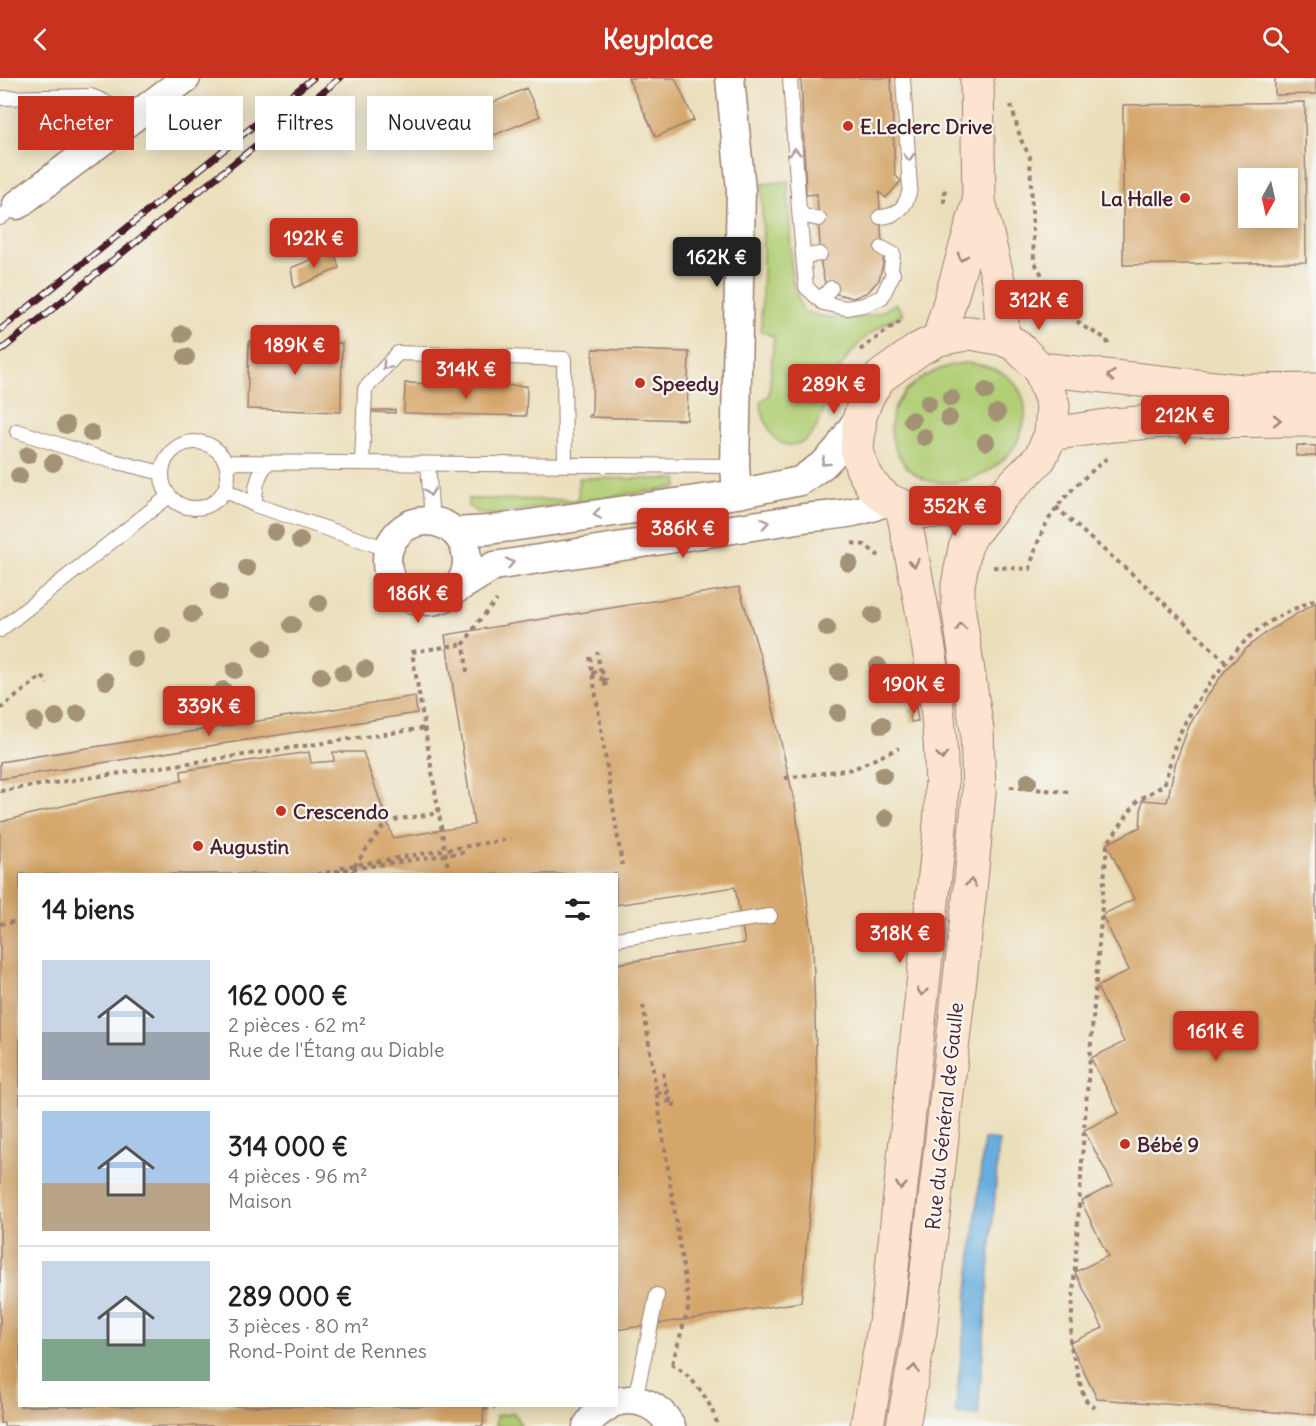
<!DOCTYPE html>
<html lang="fr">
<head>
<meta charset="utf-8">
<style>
	body { margin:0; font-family:Delius,sans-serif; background:#f2f2f2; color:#202124; height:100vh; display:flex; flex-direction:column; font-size:22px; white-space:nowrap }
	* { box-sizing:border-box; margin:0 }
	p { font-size:20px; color:#757577 }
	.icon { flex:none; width:33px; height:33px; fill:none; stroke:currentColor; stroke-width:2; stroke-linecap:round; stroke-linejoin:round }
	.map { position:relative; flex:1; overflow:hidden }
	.drawer { position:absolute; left:18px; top:795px; width:600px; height:534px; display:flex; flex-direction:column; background:#fff; border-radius:0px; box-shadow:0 3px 15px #0003 }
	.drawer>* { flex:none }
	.guide { position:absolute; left:18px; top:18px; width:600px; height:54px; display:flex; gap:12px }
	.needle { width:39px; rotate:188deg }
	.fabs { position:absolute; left:1238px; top:90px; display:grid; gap:12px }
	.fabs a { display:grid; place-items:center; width:60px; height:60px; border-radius:0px; background:#fff; box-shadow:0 3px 15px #0003; font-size:30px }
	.price { position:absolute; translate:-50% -51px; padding:0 14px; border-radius:6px; background:#c8321e; color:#fff; font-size:20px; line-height:39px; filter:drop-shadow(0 2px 3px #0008) }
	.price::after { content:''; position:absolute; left:50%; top:36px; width:18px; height:14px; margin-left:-9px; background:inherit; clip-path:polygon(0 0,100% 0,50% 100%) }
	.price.active { background:#222; color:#fff }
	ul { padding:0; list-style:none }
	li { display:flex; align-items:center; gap:18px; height:150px; padding:0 24px }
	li+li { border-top:2px solid #e0e0e0 }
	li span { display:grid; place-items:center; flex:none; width:168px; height:120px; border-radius:0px; color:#555 }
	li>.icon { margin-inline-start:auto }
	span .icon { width:72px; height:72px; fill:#fffc; stroke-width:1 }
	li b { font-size:26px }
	h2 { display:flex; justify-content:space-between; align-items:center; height:72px; padding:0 24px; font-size:26px }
	.chip { padding:0 21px; border-radius:0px; background:#fff; box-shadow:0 3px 15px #0003; font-size:21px; line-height:54px }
	.chip.active { background:#c8321e; color:#fff }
	header { display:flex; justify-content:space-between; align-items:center; height:78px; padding:0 24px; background:#c8321e; color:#fff; font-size:27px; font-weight:800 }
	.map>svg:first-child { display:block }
	.green { fill:#b1ce75; stroke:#7e7650; stroke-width:1.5 }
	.water { fill:#68adde; stroke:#596684; stroke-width:1.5 }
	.building { fill:#d5a66b; fill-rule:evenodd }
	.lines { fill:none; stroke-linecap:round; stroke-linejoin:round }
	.lane-casing { stroke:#9a7e72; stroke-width:16 }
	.street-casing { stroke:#9a7e72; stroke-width:31 }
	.secondary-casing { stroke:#9a7e72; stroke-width:35 }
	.path { stroke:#9a7e72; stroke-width:4; stroke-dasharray:4.5 4.5; stroke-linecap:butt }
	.lane { stroke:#fff; stroke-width:14 }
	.street { stroke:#fff; stroke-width:28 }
	.secondary { stroke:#fde4d0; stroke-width:33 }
	.rail-casing { stroke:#4a1f2b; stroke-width:7 }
	.rail { stroke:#f6f6f2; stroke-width:4.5; stroke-dasharray:14; stroke-linecap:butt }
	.tree { fill:#a49277 }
	.oneway { stroke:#ae9aa0 }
	.oneway2 { stroke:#a4827e }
	.poi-dot { fill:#c8321e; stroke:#f6f6f2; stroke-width:2 }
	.labels { text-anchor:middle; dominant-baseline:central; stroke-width:4.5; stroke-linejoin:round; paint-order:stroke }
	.poi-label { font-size:20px; font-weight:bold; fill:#4a1f2b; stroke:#f6f6f2; text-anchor:start }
	.street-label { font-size:20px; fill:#4a1f2b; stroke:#f6f6f2 }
</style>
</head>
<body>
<header><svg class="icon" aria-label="back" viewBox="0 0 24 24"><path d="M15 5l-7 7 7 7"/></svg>Keyplace<svg class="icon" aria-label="search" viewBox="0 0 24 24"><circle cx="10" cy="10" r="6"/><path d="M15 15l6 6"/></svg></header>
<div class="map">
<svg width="1316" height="1348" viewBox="0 0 1316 1348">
	<rect width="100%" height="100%" fill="#f6f6f2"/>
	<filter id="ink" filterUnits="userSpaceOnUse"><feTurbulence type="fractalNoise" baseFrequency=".0167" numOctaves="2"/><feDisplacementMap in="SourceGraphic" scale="12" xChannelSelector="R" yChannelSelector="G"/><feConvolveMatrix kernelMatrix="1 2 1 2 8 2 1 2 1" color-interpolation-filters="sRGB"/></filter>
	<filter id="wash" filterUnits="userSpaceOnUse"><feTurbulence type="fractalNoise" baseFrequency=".008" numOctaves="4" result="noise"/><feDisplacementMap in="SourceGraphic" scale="24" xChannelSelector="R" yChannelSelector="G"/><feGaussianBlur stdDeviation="1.35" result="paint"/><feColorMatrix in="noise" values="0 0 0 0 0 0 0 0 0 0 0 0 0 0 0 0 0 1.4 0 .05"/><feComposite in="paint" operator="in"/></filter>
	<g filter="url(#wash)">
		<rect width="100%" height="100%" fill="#ebdeba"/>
		<!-- green -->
		<path class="green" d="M788,103L792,203L803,233C834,244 869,245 896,225L903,236C884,246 866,256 852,274C845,282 839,291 835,301C824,323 821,368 788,367C778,366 772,358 768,349C764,340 761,334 761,323L769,317L774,259L761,253L763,186L762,106Z
			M963,285C1069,290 1025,413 937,404C902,401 881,358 896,327C907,304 939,288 963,285Z
			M579,400L677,401L678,409L491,437L479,435L468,428V421L578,422Z
			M514,1335L521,1348H496V1338Z"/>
		<!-- water -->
		<path class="water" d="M984,1061L999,1063L978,1338L955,1336Z"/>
		<g id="blocks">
			<!-- building -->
			<path class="building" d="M628,0H675L694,42L656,59Z
				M801,0H891L895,97L901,103L886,120L879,114L883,185L879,202L868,214L853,220L837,216L825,205L821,187L817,116L806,117Z
				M1275,0H1316V16L1275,17Z
				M526,10L540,38L487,60L474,33Z
				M1305,24L1306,184L1123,187V27ZM1248,100H1287V140H1248Z
				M334,172L339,190L294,210L291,190Z
				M249,263L342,265L341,334L247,331Z
				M593,271L689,274L687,342L589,339V337H592Z
				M405,305L527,308L526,338L404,335Z
				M372,332H395V335L371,334Z
				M1297,367L1316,368V378H1296Z
				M739,509L765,594L795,726L813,867L817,1014L814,1082L801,1224L616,1252V886L745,865L735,809L616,827V796H20V1328H484L483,1348H4V1345H0V744L94,720L182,703L181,693L309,674L311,685L334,683L333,674H363L393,760L474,747L445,557Z
				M1316,524V1337L1097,1321L1070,1265L1103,1250L1075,1194L1108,1178L1081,1123L1113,1107L1084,1052L1119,1035L1091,980L1124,964L1097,909L1129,892L1102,837L1134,821L1107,766L1140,749L1142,722L1167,724L1176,683L1189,648L1207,618L1227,590L1250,567L1270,552Z
				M415,618L417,635L0,701V684Z
				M916,630L918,643L911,644L909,631Z"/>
		</g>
	</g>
	<g filter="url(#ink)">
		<use href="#blocks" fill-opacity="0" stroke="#9a7e72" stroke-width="1.5"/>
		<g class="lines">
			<!-- lane casing -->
			<g class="lane-casing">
				<path id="lane" d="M790,0L799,132L806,209L823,225L846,230L864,227L882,219L893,196L891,191L893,176L882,170
					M0,20L91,18C108,24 116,30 127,44
					M799,132L804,138L819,141
					M880,139C899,138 907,127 910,110L903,0
					M0,140L17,127
					M803,178L820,176
					M820,222L831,210
					M17,353L97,379L162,395
					M162 397a33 33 0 1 1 66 0a33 33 0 1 1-66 0Z
					M226,384L735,388
					M362,385L365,311L398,275L564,281L565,387
					M428,386L432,443
					M225,412L255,427L388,471
					M255,427C255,409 257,399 267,385
					M0,552L169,418
					M616,861L770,838
					M635,1322L657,1217"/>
			</g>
			<!-- street casing -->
			<g class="street-casing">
				<path id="street" d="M730,0L741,112L735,388L737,416
					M17,127L186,0
					M387 483a40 40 0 1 1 80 0a40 40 0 1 1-80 0Z
					M455,454L489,452L737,416L800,403L824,386L838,371L860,338
					M458,510L494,488L804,440C833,437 861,436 888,422
					M616,1324C639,1317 660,1329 671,1348
					M587,1348L595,1337L608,1328"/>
			</g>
			<!-- secondary casing -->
			<g class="secondary-casing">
				<path id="secondary" d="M977,0L979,123L999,206L1003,261
					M971,255L1003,261L1016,267L1040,291L1053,327L1051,356L1040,380L1002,418L974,430L950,434L923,433L902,428L888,422L872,408L862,390L857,372L860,338L868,317L880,299L919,271L939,261Z
					M939,261L979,124
					M1040,291L1242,313L1316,312
					M1051,356L1113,347L1166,343L1316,342
					M867,1348L888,1227L939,760C950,649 923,537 902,428
					M903,1348L920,1253L970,812L979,715L977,652L958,528V507L965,470L971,457L1002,418"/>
			</g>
			<!-- path -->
			<path class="path" d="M1011,27L1021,62L1030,79L1034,183L1052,215L1082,248L1107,261L1108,267
				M944,125L945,109
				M860,272L900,243
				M1056,429L1090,460L1144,506L1226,584
				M852,465L865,467L879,478
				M993,489L1030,491C1042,437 1066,415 1107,380
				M590,579L622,787
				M467,594L464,566L478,544L497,522
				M592,595L602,593L604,602H607L608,606L603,607L597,574
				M0,631L42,598L48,606
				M785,700L853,691L899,670
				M1010,709L1069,714
				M0,713L425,650
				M317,796L465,774
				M339,796L338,790L510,761
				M354,796L352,791L387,743L439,735
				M449,796L412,574L464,566
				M0,846L20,843
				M643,927L689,1228L672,1286
				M657,1015L668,1013L670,1022L673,1021L674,1027H669L663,994
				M671,1286C695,1300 710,1322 718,1348
				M1095,1330L1084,1320L1070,1265L1084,1052L1107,766L1138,722L1164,707C1169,692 1171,676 1177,662C1191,627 1229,574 1259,551C1276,538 1297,530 1316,521
				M484,1331L503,1328"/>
			<!-- lane -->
			<use href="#lane" class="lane"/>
			<!-- street -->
			<use href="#street" class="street"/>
			<!-- secondary -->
			<use href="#secondary" class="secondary"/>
			<!-- rail casing -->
			<g class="rail-casing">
				<path id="rail" d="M0,252L313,0
					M0,273L340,0"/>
			</g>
			<!-- rail -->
			<use href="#rail" class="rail"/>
		</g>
		<!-- trees -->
		<g class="tree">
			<circle cx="182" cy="256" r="9"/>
			<circle cx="186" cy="279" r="9"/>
			<circle cx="986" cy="313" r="9"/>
			<circle cx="951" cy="320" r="9"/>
			<circle cx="928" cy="325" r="9"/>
			<circle cx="997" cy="335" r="9"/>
			<circle cx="949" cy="340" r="9"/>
			<circle cx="912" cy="342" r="9"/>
			<circle cx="66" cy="347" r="9"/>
			<circle cx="91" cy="355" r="9"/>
			<circle cx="924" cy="359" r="9"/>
			<circle cx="986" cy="364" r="9"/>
			<circle cx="28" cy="377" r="9"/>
			<circle cx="53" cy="385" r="9"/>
			<circle cx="19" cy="398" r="9"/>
			<circle cx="275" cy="454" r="9"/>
			<circle cx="300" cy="462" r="9"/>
			<circle cx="849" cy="485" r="9"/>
			<circle cx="247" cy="490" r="9"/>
			<circle cx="219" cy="514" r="9"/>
			<circle cx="319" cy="525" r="9"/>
			<circle cx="192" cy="536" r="9"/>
			<circle cx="873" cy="537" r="9"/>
			<circle cx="292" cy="547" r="9"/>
			<circle cx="827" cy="550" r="9"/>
			<circle cx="163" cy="558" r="9"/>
			<circle cx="263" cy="570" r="9"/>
			<circle cx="135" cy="581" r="9"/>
			<circle cx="878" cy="588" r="9"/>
			<circle cx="365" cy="591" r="9"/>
			<circle cx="235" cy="592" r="9"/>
			<circle cx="839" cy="594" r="9"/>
			<circle cx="343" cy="595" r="9"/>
			<circle cx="321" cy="598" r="9"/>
			<circle cx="106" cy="603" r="9"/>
			<circle cx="223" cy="612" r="9"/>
			<circle cx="196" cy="617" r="9"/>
			<circle cx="174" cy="619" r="9"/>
			<circle cx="78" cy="635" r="9"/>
			<circle cx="838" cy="635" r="9"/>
			<circle cx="56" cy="639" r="9"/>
			<circle cx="35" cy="643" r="9"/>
			<circle cx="882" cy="647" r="9"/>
			<circle cx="883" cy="697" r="9"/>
			<circle cx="1028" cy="704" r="9"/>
			<circle cx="886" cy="740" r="9"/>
		</g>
		<!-- one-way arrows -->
		<defs><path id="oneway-chevron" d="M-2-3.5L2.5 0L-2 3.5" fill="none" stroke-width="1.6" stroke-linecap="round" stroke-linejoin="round" transform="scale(1.5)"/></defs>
		<g class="oneway">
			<use href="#oneway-chevron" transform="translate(795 74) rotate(-94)"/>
			<use href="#oneway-chevron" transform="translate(909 79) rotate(87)"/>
			<use href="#oneway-chevron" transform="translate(386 288) rotate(133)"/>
			<use href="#oneway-chevron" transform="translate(825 384) rotate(138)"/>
			<use href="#oneway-chevron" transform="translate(430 414) rotate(85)"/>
			<use href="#oneway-chevron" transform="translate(597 436) rotate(172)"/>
			<use href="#oneway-chevron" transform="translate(765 445) rotate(-9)"/>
			<use href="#oneway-chevron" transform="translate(510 485) rotate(-11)"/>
		</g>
		<g class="oneway2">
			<use href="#oneway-chevron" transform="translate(962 179) rotate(107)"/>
			<use href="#oneway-chevron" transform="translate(1111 298) rotate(-174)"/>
			<use href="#oneway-chevron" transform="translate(1277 342)"/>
			<use href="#oneway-chevron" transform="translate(914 485) rotate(78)"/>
			<use href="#oneway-chevron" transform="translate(961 549) rotate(-98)"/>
			<use href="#oneway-chevron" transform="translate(942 678) rotate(86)"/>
			<use href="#oneway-chevron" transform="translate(971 805) rotate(-84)"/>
			<use href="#oneway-chevron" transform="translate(922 914) rotate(96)"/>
			<use href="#oneway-chevron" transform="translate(901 1108) rotate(96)"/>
			<use href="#oneway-chevron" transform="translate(914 1291) rotate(-81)"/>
		</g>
	</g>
	<!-- markers -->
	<g class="poi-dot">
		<circle cx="848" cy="48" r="6"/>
		<circle cx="1185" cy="120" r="6"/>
		<circle cx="640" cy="305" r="6"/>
		<circle cx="281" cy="733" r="6"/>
		<circle cx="198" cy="768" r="6"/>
		<circle cx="1125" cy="1066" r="6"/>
	</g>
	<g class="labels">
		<!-- poi labels -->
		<g class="poi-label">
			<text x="860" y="48">E.Leclerc Drive</text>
			<text x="1173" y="120" text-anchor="end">La Halle</text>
			<text x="652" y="305">Speedy</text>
			<text x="293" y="733">Crescendo</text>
			<text x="210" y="768">Augustin</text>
			<text x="1137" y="1066">Bébé 9</text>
		</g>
		<!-- street labels -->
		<g class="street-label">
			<text transform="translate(944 1038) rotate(-84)">Rue du Général de Gaulle</text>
		</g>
	</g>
</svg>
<div class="fabs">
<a><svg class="needle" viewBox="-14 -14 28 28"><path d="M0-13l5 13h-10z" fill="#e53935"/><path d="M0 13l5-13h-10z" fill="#757577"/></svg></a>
</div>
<b class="price" style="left:314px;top:191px">192K €</b>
<b class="price active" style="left:717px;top:210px">162K €</b>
<b class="price" style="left:1039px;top:253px">312K €</b>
<b class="price" style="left:295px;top:298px">189K €</b>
<b class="price" style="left:466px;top:322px">314K €</b>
<b class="price" style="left:834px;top:337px">289K €</b>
<b class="price" style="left:1185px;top:368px">212K €</b>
<b class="price" style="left:955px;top:459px">352K €</b>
<b class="price" style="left:683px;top:481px">386K €</b>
<b class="price" style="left:418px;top:546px">186K €</b>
<b class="price" style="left:914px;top:637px">190K €</b>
<b class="price" style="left:209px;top:659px">339K €</b>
<b class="price" style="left:900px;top:886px">318K €</b>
<b class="price" style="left:1216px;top:984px">161K €</b>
<div class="guide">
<a class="chip active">Acheter</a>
<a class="chip">Louer</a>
<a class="chip">Filtres</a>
<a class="chip">Nouveau</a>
</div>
<section class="drawer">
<h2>14 biens<svg class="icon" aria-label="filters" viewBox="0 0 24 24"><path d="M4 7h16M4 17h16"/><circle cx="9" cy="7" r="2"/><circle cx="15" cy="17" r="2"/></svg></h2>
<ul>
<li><span style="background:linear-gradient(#c9d6e8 60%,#9aa5b1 0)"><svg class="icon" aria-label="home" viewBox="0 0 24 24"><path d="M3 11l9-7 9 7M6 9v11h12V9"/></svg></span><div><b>162 000 €</b><p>2 pièces · 62 m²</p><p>Rue de l'Étang au Diable</p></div></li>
<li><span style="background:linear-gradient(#a9c7e8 60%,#b9a48a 0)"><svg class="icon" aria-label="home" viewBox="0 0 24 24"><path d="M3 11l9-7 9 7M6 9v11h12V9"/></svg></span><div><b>314 000 €</b><p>4 pièces · 96 m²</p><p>Maison</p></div></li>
<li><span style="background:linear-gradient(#c9d6e8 65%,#7fa58c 0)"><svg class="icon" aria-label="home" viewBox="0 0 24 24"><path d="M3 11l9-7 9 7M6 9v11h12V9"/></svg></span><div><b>289 000 €</b><p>3 pièces · 80 m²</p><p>Rond-Point de Rennes</p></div></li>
</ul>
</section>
</div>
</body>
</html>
